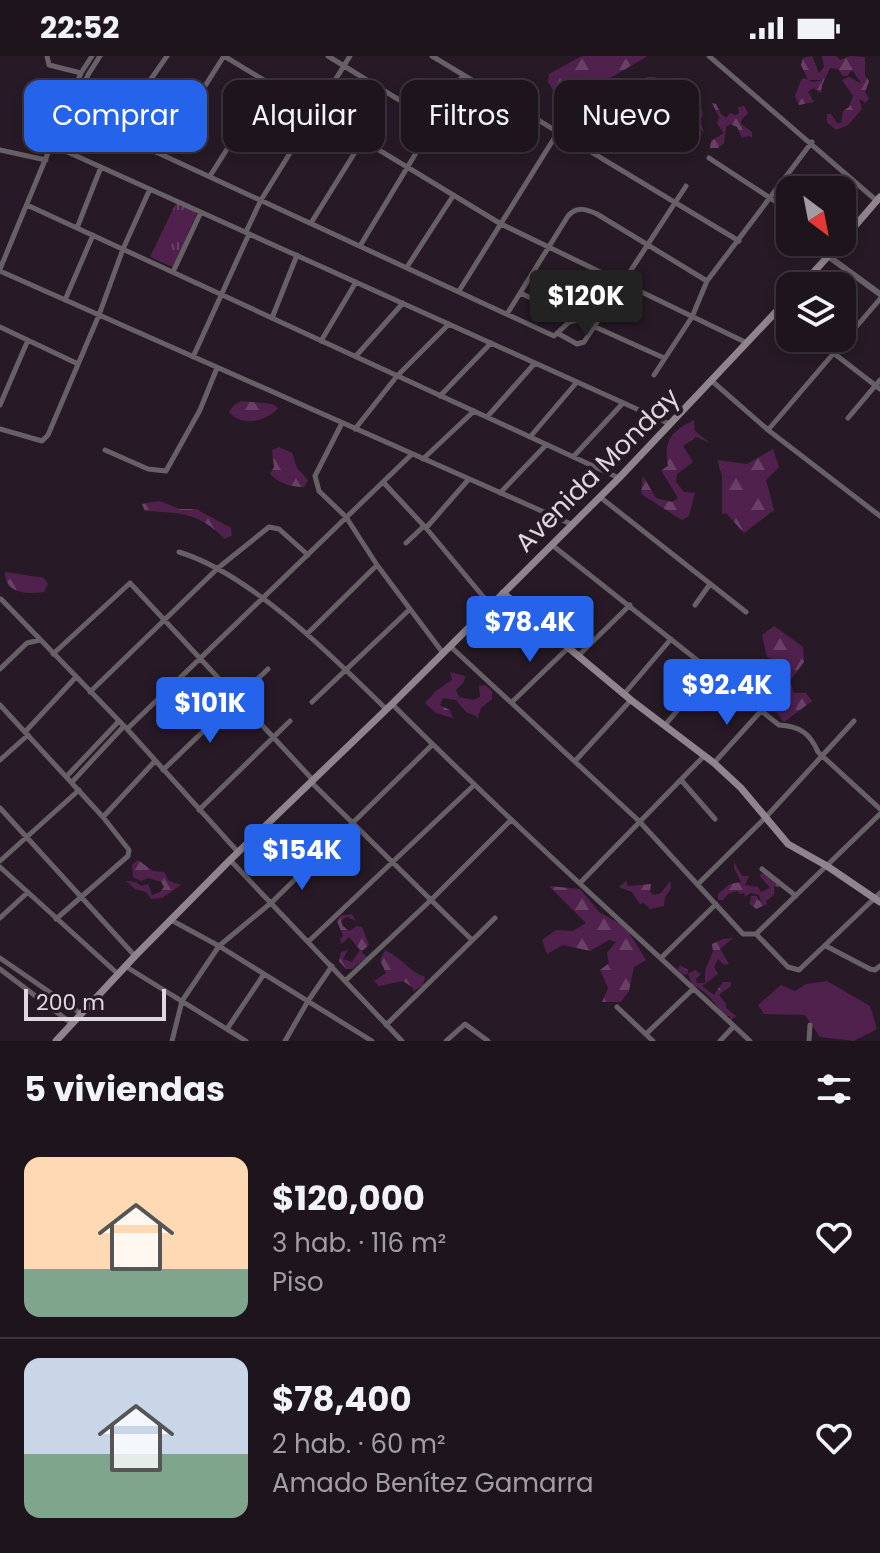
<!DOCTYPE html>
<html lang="es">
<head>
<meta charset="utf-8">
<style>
	body { margin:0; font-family:Poppins,sans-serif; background:#2a2129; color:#f1f3f6; height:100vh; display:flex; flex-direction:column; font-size:30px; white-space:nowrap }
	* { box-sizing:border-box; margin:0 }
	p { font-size:26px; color:#a09ea3 }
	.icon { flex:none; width:44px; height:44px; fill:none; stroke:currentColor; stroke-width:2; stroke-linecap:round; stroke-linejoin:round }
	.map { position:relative; height:985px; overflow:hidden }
	.details { display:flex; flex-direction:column; background:#1d141c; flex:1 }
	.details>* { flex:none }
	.hud { position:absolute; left:24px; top:24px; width:832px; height:72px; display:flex; gap:16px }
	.needle { width:52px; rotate:148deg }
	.fabs { position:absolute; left:776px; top:120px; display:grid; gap:16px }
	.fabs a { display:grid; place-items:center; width:80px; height:80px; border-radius:16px; background:#1d141c; box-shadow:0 4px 12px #0003,0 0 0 2px #3b333b; font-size:40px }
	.scale { position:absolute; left:24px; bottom:20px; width:142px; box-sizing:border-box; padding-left:8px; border:4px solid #e0d8df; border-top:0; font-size:22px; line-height:28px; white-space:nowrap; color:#e0d8df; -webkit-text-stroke:6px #271a26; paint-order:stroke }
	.price { position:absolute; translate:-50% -68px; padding:0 18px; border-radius:8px; background:#2563eb; color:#fff; font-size:26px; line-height:52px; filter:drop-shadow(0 2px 4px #0008) }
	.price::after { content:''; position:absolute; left:50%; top:48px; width:24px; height:18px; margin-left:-12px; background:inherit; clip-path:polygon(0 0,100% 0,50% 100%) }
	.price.on { background:#222; color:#fff }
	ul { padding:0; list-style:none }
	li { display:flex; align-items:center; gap:24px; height:200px; padding:0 24px }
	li+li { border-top:2px solid #3b333b }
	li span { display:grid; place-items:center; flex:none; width:224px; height:160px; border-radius:16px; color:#555 }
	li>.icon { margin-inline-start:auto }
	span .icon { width:96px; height:96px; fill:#fffc; stroke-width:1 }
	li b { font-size:34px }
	h2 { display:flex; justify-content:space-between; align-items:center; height:96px; padding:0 24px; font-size:34px }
	.tag { padding:0 28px; border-radius:16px; background:#1d141c; box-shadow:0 4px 12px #0003,0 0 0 2px #3b333b; font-size:28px; line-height:72px }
	.tag.on { background:#2563eb; color:#fff }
	.status { display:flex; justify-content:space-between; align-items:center; height:56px; padding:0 40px; background:#1d141c; direction:ltr }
	.status svg { height:22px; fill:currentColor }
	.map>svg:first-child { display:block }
	.grass { fill:#51214e }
	.forest { fill:url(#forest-firs) }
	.park { fill:url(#park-tufts) }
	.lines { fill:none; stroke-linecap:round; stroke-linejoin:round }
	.minor { stroke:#676066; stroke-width:5 }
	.tertiary { stroke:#676066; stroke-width:6 }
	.secondary { stroke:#90858f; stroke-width:7 }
	.labels { text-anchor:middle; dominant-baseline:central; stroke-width:8; stroke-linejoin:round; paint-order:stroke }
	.street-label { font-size:26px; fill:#e0d8df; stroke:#271a26 }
</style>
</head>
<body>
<div class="status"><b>22:52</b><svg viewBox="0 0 49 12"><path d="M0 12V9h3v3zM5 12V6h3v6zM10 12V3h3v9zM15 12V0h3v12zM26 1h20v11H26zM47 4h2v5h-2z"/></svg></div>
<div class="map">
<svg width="880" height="985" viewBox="0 0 880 985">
	<defs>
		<pattern id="forest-firs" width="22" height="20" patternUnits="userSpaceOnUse" patternTransform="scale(2)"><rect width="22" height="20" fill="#51214e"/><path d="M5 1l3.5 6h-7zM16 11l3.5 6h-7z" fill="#6a4067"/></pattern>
		<pattern id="park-tufts" width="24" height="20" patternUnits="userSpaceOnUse" patternTransform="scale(2)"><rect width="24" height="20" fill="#51214e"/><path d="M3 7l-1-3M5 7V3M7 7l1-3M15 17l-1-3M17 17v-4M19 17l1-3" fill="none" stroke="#6a4067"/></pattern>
	</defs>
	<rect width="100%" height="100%" fill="#271a26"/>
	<!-- grass -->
	<path class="grass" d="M827,925L870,950L877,973L854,985L820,981L805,959L764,958L758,949L781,929L795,935L806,928Z"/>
	<!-- forest -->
	<path class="forest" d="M582,0H646V1L571,45L556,39L548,26L549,18Z
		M812,0L819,17L824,11L822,0H836L840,4L850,0L865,1V19L869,25L865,36L869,43L863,49L865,46L859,43L862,53L848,69L836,74L827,66V58H831L837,67H841L843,55L849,51L853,40L842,24L849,21L862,28L852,14L847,20H843L838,13L830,12L822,29L821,37L813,32L808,36L814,46L799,49L795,40L801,24L804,22L813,26L823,24H808L801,9L803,2Z
		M647,21H655L676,52L671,59L632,80L629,73L642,51L641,26Z
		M687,25L699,43L703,58L700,65L704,76L696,71L693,60L686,50V39L682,37L678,42L691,66L681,62L673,40V33Z
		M712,47L716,48L721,58L726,62L730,57L736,59L739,57L738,51L744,50L748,57L741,64V68L752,76V82L749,80L742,82L737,71L730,68L726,71L724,87L718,92H710L711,85L724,77L717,68L719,61Z
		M241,345L272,348L278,352C266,366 242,371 229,356L234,349Z
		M694,364L695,375L710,387L696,381L683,390L693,406L677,418L676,426L684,436L695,437L689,460L682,464L641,438L643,420L656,442L672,446L678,442L661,414L668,410C663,384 672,375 694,364Z
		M279,391L292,397L297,412L308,424L304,431C293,432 277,426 270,418L274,411L272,394Z
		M773,393L779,411L766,424L774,454L744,477L726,457L722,458V419L717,404L747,408Z
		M159,445L180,453H196L231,472L232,479L225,483C198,456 181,457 145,455L142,448Z
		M5,516L44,522L48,528L44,536C27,539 4,537 5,516Z
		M774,570L803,591L804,606L790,625L794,637H806L812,645L784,666L775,654L785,633L779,620L786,608L767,601L762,579Z
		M450,616L465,620L464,626L456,634L459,641L473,644L480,641L479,630L485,629L492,635V643L481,652L477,664L476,660L466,656L456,644L443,642L440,649L450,654L453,662L436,657L425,647L436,635L452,624Z
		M138,804L153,815L164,816L169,825L181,829L162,842L151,843L146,836L135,833L126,825L136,826L141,830L148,828L152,839L160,836L164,831L161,826L148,822L141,825L133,821L132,809Z
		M734,806L742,820H749L745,829L758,831L761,836L770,832L760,820L761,817L769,820L780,831L774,830V839L766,845L767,848L756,853L750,848L751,840H757L758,844L761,845L759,839L750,837L745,841L744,837L740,838L737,835L728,838L723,844H718V838L730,828L741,826L734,812Z
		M626,825L628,830L651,828L650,836L654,839L661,837L670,825L671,832L665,841L664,850L650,853L644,847L640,848L632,836L619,831Z
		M549,830L580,833L600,857L625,870L646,904L634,911L629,935L621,946H602L608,932L600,914L609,907L607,897L616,886L609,884L590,895L563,889L547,898L542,884L556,874L573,875L586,867Z
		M352,858L356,865L347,861L341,865L343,870L349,875L357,870L362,871L369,889L361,896L367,901L352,913H346L339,905L341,896L348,894L343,903L352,906L360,894L349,881L341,888L340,883L343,880L337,865L340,860Z
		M733,882L720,893L729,908L724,909L718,903L714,911L718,918L702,930L714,939L723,926H731V930L719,939L726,948V952L736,960L730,965V960H726C716,950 706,933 692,929L688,918L683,919L678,914L680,909L688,914V918L695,914L701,918L696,923L697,927H705V915L713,895L712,888L723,883Z
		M385,894C400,901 410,916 425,921L423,929L414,935L412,931L403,925L379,930L374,925L386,917L380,904Z"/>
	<!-- park -->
	<path class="park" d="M176,147L197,157L173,211L150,201Z"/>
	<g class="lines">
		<!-- minor -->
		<path class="minor" d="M47,0L49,9L81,17
			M224,0L501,168L747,287
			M328,0L435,66
			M432,0L739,185
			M709,0L877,145
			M65,54L554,280L569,266L578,264
			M71,57L88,19L100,0
			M114,76L167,0
			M52,89L670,368
			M0,94L46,104
			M162,98L224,0
			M709,102L790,155
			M210,120L269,27
			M27,149L619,422
			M311,167L362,85
			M77,172L101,111
			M246,176L261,144L350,0
			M360,190L463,19
			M407,211L453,140
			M0,213L81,17L92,0
			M0,215L571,468
			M173,216L201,156
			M459,235L558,76
			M520,237L664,302
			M65,244L93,179
			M778,254L790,263
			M507,258L568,160C577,150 586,153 597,158L707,225
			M272,262L297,199
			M0,271L76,307
			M559,278L577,288L584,286L686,130
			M814,282L880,333
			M321,285L356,226
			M356,300L403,247
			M193,301L249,178
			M654,319L692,261L707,225L812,86
			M712,325L768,374L880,460
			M440,340L491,287
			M0,349L28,284
			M487,361L535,307
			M848,362L880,324
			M342,367L315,420L319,435L346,461L377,509L443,597
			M0,373L42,385L48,379L99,259L123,193L150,133
			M355,373L397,320L449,268
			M768,374L880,243
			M530,381L577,326
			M105,394L148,413L166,415L200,354L217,312
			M573,401L623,347
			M423,403L474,355
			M384,427L426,472L491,550
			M500,437L546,389
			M600,441L746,556
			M426,472L469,423
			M406,487L424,470
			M552,489L779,669C799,670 810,677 818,696L880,753
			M179,496C251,518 333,601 386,653
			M1,543L127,673L238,796
			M695,549L710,528
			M307,578L377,509
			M450,590L639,765L743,878H756L880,758
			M53,598L130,527L313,724
			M578,600L630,549
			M0,613L27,587L40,584
			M90,636L218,512L269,471L279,473L308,499
			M624,638L671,583
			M312,646L410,553
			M512,646L568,592
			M392,648C508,764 630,873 750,985
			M0,649L103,761L129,794L128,800L56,863
			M665,669L711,615
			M127,673L412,398
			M25,676L76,621
			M0,704L28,679
			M576,704L631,644
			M714,707L761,655
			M163,714L268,613
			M67,720L119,665
			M681,724L715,763
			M72,726L124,670
			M311,726L431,844L511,764
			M0,752L135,900
			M199,754L290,665
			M103,761L155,705
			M230,804L402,985
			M0,805L79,734
			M0,811L118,918
			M762,813L796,840
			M580,827L704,700
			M698,828L766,761L854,665
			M0,862L27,837
			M171,864L219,890L372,985
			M756,878L788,911L799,914L880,837
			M309,885L473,730
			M826,890L870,913L875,914L880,910
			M662,901L716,848
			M0,902L80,957
			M125,910L246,985
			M0,913L71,967
			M346,924L431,844L472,884
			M617,951L653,985
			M386,969L495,862
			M227,973L264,918
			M646,978L693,933
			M172,985L182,945L219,890L272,846L432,689
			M285,985L308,945L332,910
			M446,985L465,968L488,985
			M720,985L734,970
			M809,985L810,969"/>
		<!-- tertiary -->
		<path class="tertiary" d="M828,200L880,238"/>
		<!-- secondary -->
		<path class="secondary" d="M842,185L880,141
			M801,230L841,186
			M503,537L631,644L714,707L741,732L788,788L827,810L880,846
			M56,985L135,900L230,804L392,648L619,422L790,241"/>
	</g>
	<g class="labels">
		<!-- street labels -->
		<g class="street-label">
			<text transform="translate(597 414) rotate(-45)">Avenida Monday</text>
		</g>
	</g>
</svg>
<div class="fabs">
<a><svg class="needle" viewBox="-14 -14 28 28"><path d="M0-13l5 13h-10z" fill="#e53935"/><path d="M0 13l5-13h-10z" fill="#a09ea3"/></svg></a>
<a><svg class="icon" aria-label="layers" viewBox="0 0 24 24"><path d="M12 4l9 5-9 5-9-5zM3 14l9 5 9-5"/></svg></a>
</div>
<div class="scale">200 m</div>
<b class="price on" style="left:586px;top:282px">$120K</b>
<b class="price" style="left:530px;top:608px">$78.4K</b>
<b class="price" style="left:727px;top:671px">$92.4K</b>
<b class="price" style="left:210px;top:689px">$101K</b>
<b class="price" style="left:302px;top:836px">$154K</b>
<div class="hud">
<a class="tag on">Comprar</a>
<a class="tag">Alquilar</a>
<a class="tag">Filtros</a>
<a class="tag">Nuevo</a>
</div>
</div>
<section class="details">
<h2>5 viviendas<svg class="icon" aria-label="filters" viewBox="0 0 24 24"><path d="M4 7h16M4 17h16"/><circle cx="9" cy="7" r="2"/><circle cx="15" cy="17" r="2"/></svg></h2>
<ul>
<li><span style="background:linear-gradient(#ffd9b3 70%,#7fa58c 0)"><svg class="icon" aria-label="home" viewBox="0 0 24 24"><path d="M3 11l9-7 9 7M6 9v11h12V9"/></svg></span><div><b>$120,000</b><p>3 hab. · 116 m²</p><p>Piso</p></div><svg class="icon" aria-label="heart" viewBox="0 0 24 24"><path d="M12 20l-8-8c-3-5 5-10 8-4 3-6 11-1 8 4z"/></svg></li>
<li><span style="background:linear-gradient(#c9d6e8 60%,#7fa58c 0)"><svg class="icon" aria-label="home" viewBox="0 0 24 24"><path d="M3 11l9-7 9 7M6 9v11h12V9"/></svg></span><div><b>$78,400</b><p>2 hab. · 60 m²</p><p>Amado Benítez Gamarra</p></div><svg class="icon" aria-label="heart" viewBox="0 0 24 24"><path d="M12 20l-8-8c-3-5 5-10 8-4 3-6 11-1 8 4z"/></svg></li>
</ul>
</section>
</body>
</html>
